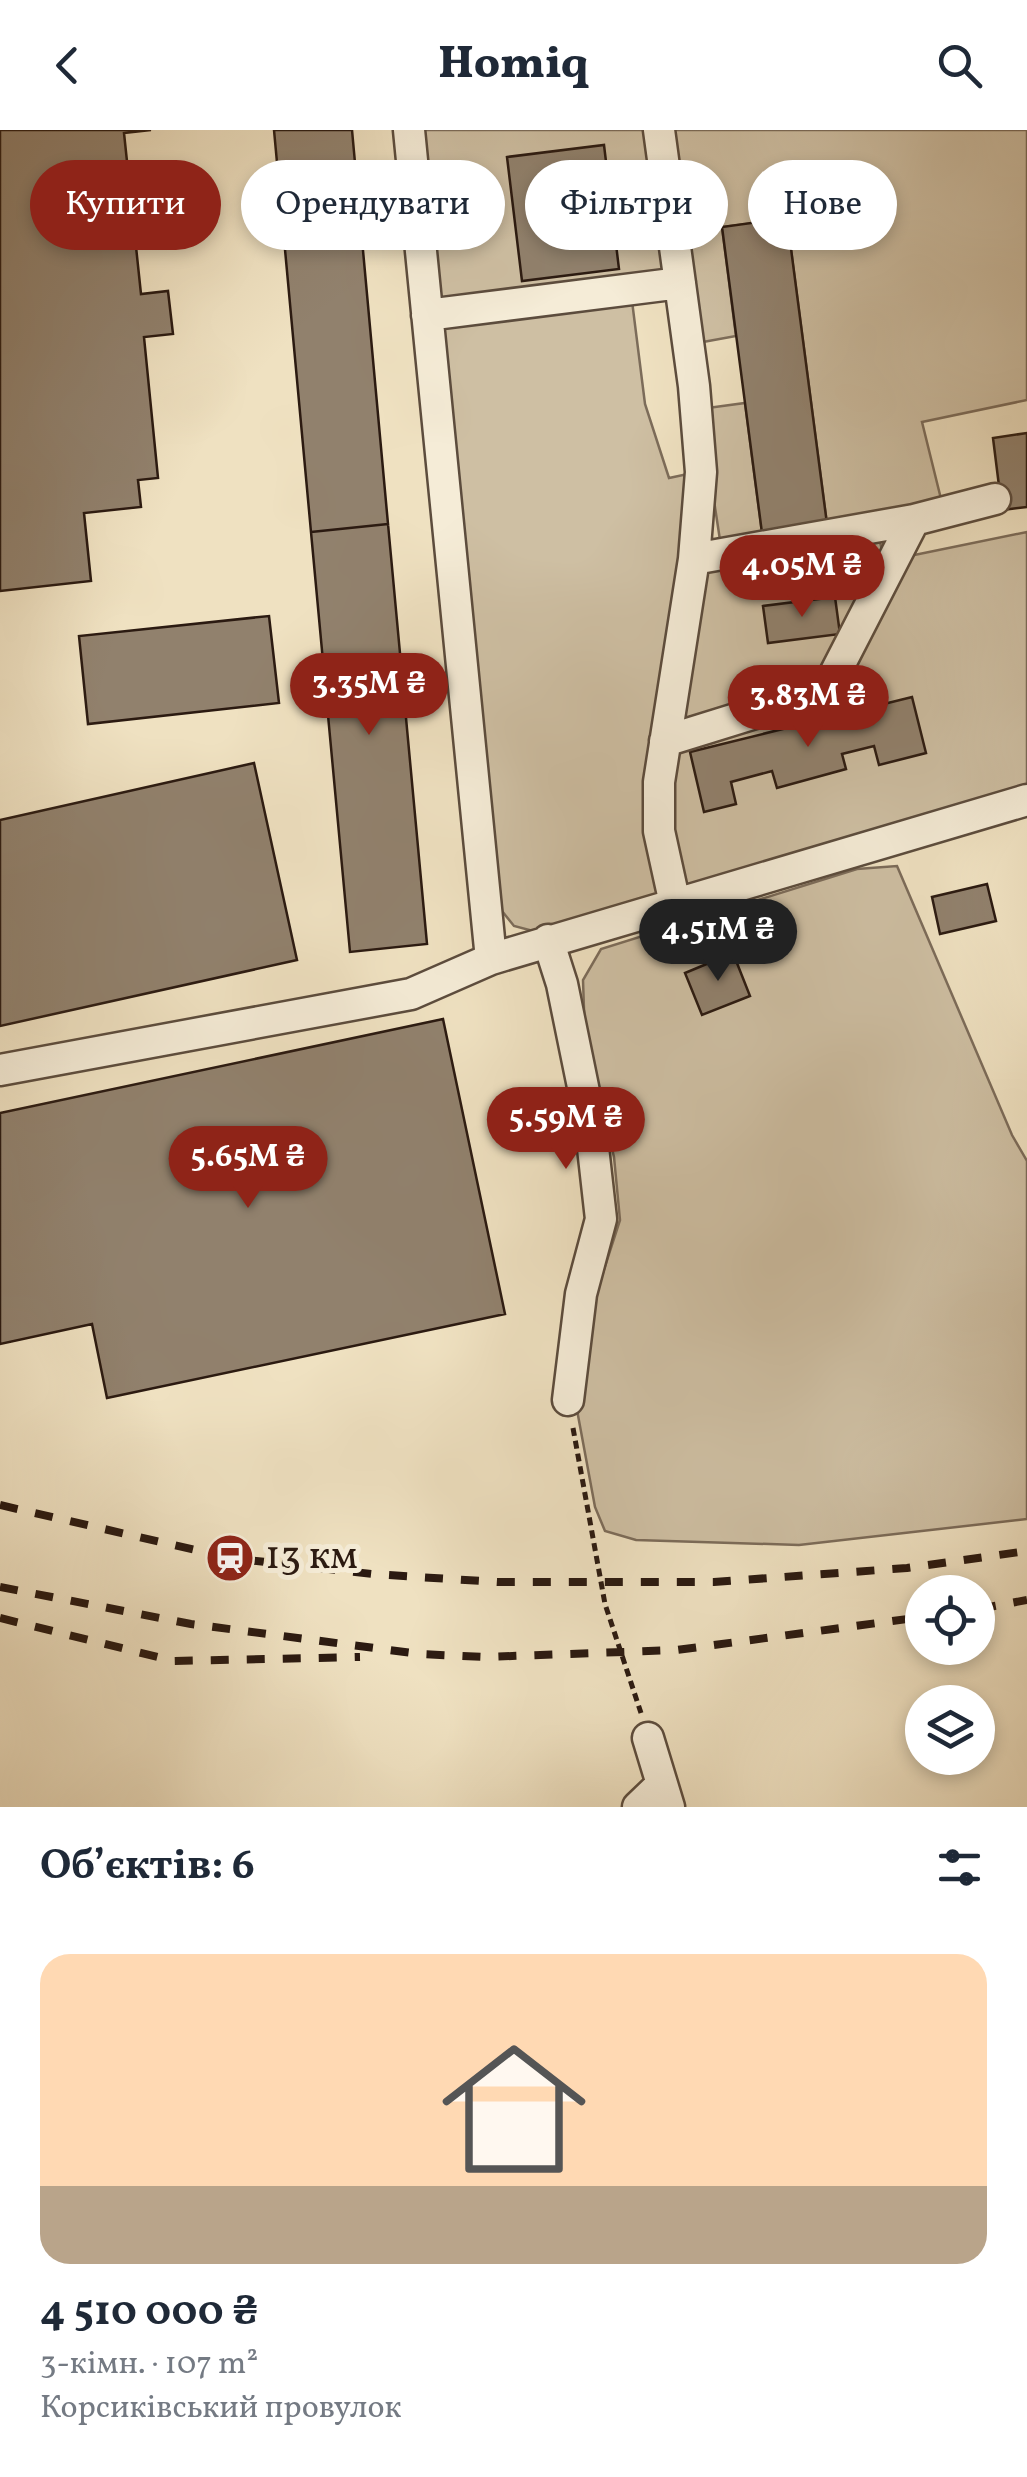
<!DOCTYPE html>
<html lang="uk">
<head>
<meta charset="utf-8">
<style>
	body { margin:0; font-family:Vollkorn,serif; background:#f2f2f3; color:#1f2937; height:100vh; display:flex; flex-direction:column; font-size:38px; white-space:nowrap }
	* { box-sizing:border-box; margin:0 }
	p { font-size:32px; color:#747a83 }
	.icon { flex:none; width:55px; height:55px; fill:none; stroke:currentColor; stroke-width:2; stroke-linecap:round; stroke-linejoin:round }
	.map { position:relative; height:1677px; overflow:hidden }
	.sheet { display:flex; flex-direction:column; background:#fff; flex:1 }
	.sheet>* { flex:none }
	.top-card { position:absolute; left:30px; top:30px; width:968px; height:90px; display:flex; gap:20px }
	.controls { position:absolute; left:905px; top:1445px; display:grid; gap:20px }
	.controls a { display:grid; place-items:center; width:90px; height:90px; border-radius:50%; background:#fff; box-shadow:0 5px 15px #0003; font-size:50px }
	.price { position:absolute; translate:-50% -85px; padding:0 22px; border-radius:35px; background:#8f2418; color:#fff; font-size:32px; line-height:65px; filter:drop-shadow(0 2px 5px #0008) }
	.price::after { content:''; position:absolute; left:50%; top:60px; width:30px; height:22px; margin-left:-15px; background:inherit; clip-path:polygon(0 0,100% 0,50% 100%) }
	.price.active { background:#222; color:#fff }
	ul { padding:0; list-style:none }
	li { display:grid; align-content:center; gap:20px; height:530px; padding:0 40px }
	li span { display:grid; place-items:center; height:310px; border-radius:30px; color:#555 }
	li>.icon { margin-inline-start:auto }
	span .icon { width:180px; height:180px; fill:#fffc; stroke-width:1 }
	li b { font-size:42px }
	h2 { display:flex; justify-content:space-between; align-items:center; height:120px; padding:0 40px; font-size:42px }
	.pill { padding:0 35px; border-radius:45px; background:#fff; box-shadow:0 5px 15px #0003; font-size:35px; line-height:90px }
	.pill.active { background:#8f2418; color:#fff }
	header { display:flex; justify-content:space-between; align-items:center; height:130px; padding:0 40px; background:#fff; font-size:45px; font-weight:800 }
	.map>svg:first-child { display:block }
	.green { fill:#cebfa3; stroke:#7c6c5a; stroke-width:2.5 }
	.building { fill:#91816d; stroke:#2b1a11; stroke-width:2.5 }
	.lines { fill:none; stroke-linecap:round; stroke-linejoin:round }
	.minor-casing { stroke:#5c4c3d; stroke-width:35 }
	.path { stroke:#2b1a11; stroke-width:5; stroke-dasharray:8 5; stroke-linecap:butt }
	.minor { stroke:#f5ecd7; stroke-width:30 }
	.rail { stroke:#2b1a11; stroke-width:8; stroke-dasharray:18 18; stroke-linecap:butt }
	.labels { text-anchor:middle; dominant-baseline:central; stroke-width:10; stroke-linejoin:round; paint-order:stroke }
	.poi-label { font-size:40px; fill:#2b1a11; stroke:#f5ecd7; text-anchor:start }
</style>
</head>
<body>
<header><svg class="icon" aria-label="back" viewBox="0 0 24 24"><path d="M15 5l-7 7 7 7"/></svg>Homiq<svg class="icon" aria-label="search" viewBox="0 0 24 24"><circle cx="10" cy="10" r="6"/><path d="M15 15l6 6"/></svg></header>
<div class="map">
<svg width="1027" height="1677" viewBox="0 0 1027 1677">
	<rect width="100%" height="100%" fill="#efe1c1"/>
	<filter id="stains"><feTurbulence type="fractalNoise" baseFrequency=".002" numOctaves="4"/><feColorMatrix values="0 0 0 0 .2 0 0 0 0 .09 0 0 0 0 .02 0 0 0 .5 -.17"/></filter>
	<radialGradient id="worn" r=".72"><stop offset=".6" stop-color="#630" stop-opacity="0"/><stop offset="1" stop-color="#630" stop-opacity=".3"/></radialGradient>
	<!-- green -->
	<path class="green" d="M421,0H654L676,161L632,171L645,274L669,348L697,342L686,440L877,401L885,431L1027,402V658L533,801L514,796L502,781Z
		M664,0H1027V270L922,292L942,373L827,394L787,89L722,97L736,206L692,214Z
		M745,273L762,403L720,410L700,279Z
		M897,736L1012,1005L1027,1031V1389L799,1415L636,1410L605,1401L595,1377L577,1280L581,1228L599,1155L620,1090L614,1027L585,909L583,850L601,819L857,739Z"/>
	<!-- building -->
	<path class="building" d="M0,0H151L124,3L141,164L168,161L173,204L144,207L158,348L138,350L141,377L84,383L91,451L0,461Z
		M274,0H352L388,394L311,402Z
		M604,15L619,139L522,151L507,27Z
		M787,88L827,394L762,403L722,97Z
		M1027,303V377L1002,380L993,308Z
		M388,394L427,814L350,822L311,402Z
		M835,467L840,504L768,513L763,476Z
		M269,486L279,573L88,594L79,506Z
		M912,567L926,623L879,635L874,616L842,624L846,639L777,658L772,641L731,652L736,674L704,682L690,622Z
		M254,633L297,830L0,896V690Z
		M987,754L996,791L940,804L932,767Z
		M733,823L750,866L702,885L685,843Z
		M443,889L505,1184L107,1268L92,1194L0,1214V983Z"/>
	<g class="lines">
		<!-- minor casing -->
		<g class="minor-casing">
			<path id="minor" d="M409,0L491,829L1027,670
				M659,0L694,256L701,342L694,429L659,652V701L675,774
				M427,185L680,153
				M694,429L914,390
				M665,611L826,561L914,390L995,369
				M548,810L562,854L590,991L601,1089L581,1164L568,1270
				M0,940L411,864L491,829
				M648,1608L669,1677
				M638,1677L662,1654"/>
		</g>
		<!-- path -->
		<path class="path" d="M573,1298L605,1474L641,1583"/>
		<!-- minor -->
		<use href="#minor" class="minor"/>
		<!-- rail -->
		<path class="rail" d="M0,1375L230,1428L372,1444L497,1452H714L907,1438L1027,1421
			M0,1457L191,1494L420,1524L485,1527L677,1520L922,1487
			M978,1479L1027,1470
			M0,1488L174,1531L360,1527"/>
	</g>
	<!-- icons -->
	<defs>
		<g id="station-disc" transform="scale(2.5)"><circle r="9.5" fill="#8f2418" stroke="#f5ecd7"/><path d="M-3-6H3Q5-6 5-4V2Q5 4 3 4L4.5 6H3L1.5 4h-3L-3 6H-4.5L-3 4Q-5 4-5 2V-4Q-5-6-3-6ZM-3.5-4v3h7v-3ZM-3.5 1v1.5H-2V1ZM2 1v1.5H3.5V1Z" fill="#fff"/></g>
	</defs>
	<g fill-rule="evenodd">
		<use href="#station-disc" x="230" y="1428"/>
	</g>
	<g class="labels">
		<!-- poi labels -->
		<g class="poi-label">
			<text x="265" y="1428">13 км</text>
		</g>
	</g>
	<rect width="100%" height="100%" filter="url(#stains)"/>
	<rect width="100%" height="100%" fill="url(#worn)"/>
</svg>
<div class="controls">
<a><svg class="icon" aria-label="locate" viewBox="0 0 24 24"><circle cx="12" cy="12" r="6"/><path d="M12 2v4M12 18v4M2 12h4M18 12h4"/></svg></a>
<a><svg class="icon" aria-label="layers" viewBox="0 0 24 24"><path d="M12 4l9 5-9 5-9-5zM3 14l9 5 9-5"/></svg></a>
</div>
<b class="price" style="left:802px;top:490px">4.05M ₴</b>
<b class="price" style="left:369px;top:608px">3.35M ₴</b>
<b class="price" style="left:808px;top:620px">3.83M ₴</b>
<b class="price active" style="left:718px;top:854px">4.51M ₴</b>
<b class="price" style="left:566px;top:1042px">5.59M ₴</b>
<b class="price" style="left:248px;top:1081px">5.65M ₴</b>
<div class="top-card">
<a class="pill active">Купити</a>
<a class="pill">Орендувати</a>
<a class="pill">Фільтри</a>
<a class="pill">Нове</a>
</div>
</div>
<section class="sheet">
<h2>Об’єктів: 6<svg class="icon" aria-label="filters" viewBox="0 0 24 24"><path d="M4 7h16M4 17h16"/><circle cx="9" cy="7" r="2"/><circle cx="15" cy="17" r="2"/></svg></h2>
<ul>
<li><span style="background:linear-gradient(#ffd9b3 75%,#b9a48a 0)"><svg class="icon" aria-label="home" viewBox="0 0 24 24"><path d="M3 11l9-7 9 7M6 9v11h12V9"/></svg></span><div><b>4 510 000 ₴</b><p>3-кімн. · 107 m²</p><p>Корсиківський провулок</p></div></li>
</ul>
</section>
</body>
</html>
